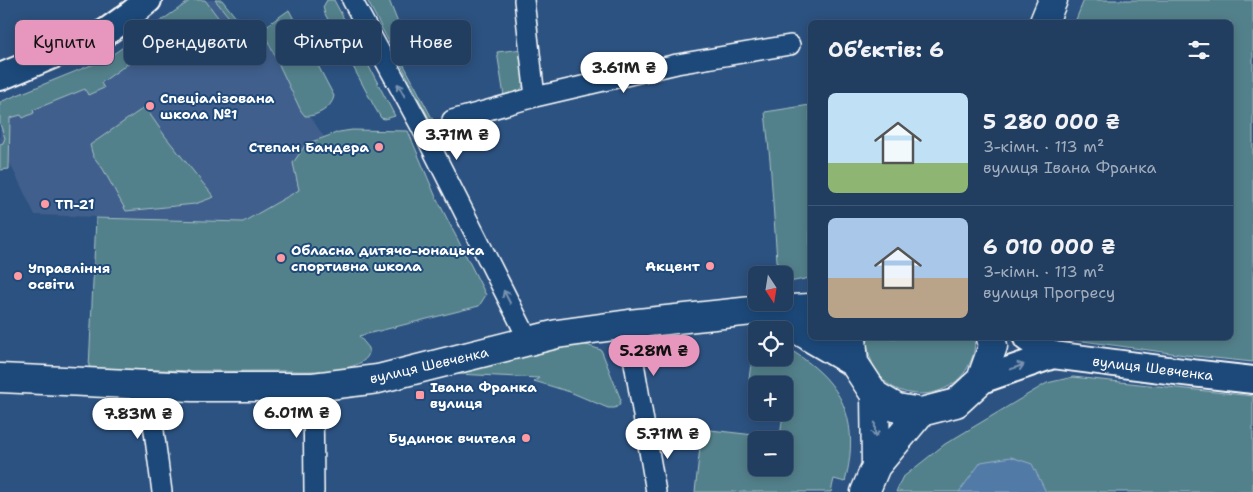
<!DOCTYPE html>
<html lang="uk">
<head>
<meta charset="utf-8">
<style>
	body { margin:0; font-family:"Shantell Sans",sans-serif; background:#2d496a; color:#f1f3f6; height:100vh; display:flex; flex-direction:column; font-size:19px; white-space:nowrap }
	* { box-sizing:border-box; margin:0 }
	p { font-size:16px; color:#a2aebd }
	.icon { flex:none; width:28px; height:28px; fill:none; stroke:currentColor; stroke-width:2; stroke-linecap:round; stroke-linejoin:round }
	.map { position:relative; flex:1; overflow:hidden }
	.side { position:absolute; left:808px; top:20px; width:425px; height:320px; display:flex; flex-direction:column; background:#213e61; border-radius:8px; box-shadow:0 2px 12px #0003,0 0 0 1px #3e5776 }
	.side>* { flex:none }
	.hud { position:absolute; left:15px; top:20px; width:475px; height:45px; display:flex; gap:10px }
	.needle { width:32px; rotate:168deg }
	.controls { position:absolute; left:748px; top:266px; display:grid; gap:10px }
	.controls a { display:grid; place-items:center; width:45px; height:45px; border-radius:8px; background:#213e61; box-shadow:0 2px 12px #0003,0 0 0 1px #3e5776; font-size:25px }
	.price { position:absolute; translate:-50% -42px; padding:0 11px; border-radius:18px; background:#fff; color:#222; font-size:16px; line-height:32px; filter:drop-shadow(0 1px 2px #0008) }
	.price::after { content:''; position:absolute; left:50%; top:30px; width:15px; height:11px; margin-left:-8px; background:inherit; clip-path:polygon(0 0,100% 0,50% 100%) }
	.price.active { background:#e797bd; color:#111 }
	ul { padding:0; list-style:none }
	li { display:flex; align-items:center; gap:15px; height:125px; padding:0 20px }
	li+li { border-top:1px solid #3e5776 }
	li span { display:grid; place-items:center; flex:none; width:140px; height:100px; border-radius:8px; color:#555 }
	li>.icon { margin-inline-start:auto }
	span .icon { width:60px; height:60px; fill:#fffc; stroke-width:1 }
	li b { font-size:21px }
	h2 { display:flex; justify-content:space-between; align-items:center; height:60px; padding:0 20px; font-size:21px }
	.tag { padding:0 18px; border-radius:8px; background:#213e61; box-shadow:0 2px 12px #0003,0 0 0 1px #3e5776; font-size:18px; line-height:45px }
	.tag.active { background:#e797bd; color:#111 }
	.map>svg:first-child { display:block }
	.built { fill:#405e8c }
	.green { fill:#52818b; stroke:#a8c0c5; fill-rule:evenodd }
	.water { fill:#517aa6; stroke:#97afca }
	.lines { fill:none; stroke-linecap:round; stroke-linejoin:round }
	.street-casing { stroke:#fff; stroke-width:22 }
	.secondary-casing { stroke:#fff; stroke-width:30 }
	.primary-casing { stroke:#fff; stroke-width:31 }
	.street { stroke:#1f4a7a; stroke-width:19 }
	.secondary { stroke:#1f4a7a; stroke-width:26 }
	.primary { stroke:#1f4a7a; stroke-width:28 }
	.oneway { stroke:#7992af }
	.poi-dot { fill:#ff9aa2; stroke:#1f4a7a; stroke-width:2 }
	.labels { text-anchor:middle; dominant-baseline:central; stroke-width:4; stroke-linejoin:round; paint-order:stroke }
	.poi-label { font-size:14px; font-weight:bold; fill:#fff; stroke:#1f4a7a; text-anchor:start }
	.street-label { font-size:14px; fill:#fff; stroke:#1f4a7a }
</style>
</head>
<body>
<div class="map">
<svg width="1253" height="492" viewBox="0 0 1253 492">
	<rect width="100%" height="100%" fill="#2c5281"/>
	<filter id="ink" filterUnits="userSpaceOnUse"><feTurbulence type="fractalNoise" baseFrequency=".02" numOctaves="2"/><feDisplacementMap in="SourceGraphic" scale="10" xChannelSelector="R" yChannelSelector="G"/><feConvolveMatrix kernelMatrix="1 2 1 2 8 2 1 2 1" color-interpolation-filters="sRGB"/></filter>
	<g filter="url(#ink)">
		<!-- built -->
		<path class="built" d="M191,0H222L245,29L258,31L262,29L301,111L305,116H310L324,137L306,144L299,190L243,222L35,215L0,143V102L106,59Z"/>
		<!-- green -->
		<path class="green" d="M191,0H205L229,32L230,38L197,63L173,31L101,83L104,88L88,95L85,89L33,110L34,113L23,118L21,115L10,118L9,169L0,170V144L3,143L5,138L0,124V102L106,59Z
			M215,0H222L245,29L241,32Z
			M327,0H334L395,116L385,119L381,118L375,108L325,14L323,7Z
			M367,0H389L407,46L395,48L433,120H430Z
			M1084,0H1253V362L1185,355L1061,338H1230V22H1075Z
			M289,10L334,96C332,108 316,117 305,116L301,111L262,29Z
			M523,49C524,61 530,81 520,90C516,93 509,94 504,96L497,52Z
			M810,105V278L784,283V275H778L770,160L765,112Z
			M145,107L165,136L214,197L195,204L126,211L103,169L93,156L90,145Z
			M352,130L408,131L435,195L486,295L479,306L359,336L369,348C371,357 362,363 353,366C334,373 302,371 281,371C217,372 153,370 89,368L96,218L243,222L299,190L293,163L306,144L339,132Z
			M868,338H974C976,348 973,358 968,367C949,402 892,404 874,367C870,358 866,348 868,338Z
			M754,341H756V358H784V347C794,351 804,359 813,366C851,397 857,436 845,482L834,479L831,492H695L702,429L780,438L783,413L784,412L786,384L749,379ZM756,440H784V468H756Z
			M581,343L601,350L602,352L621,400L619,405L615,408H608L570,392L534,381L539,378L456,374V373L559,345Z
			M1073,377L1253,396V492H896L902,478L945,444L1047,383Z"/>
		<!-- water -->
		<path class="water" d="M1011,457L1032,464L1046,492H959L981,462Z"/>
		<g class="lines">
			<!-- street casing -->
			<g class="street-casing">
				<path id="street" d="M352,0L421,127L529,341
					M524,0L535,97
					M452,120L535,97L677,64L790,45
					M629,324L631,345L656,492
					M148,385L162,492
					M313,387L314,492"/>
			</g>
			<!-- secondary casing -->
			<g class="secondary-casing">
				<path id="secondary" d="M0,77L87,41L106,32L131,14L148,0
					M1027,338L1053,355L1183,372L1253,380
					M981,380L1053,355"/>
			</g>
			<!-- primary casing -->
			<g class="primary-casing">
				<path id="primary" d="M1044,22L1053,0
					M766,311L810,337
					M811,338L854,363
					M852,338L854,363L875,395L897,408L921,412L956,403L981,380L993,346L991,338
					M0,378L192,387H313L378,379L557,334L629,324L752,311L810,308
					M875,395L876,466
					M865,492L876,466L921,412"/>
			</g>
			<!-- street -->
			<use href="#street" class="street"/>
			<!-- secondary -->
			<use href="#secondary" class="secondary"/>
			<!-- primary -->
			<use href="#primary" class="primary"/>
		</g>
		<!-- one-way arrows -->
		<defs><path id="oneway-shaft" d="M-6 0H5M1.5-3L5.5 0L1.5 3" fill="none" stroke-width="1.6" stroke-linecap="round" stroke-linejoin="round" transform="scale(1.25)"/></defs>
		<g class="oneway">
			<use href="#oneway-shaft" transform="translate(401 90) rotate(-119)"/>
			<use href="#oneway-shaft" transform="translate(507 297) rotate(-117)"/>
			<use href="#oneway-shaft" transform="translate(1017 367) rotate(-19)"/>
			<use href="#oneway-shaft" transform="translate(875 430) rotate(89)"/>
		</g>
	</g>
	<!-- markers -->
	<g class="poi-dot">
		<circle cx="150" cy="106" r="5"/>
		<circle cx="379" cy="147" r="5"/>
		<circle cx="45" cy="204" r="5"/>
		<circle cx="281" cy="258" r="5"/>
		<circle cx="710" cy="266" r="5"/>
		<circle cx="18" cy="276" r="5"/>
		<rect x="415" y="390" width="10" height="10" rx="2.5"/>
		<circle cx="526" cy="438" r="5"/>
	</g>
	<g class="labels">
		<!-- poi labels -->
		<g class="poi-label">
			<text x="160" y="98">Спеціалізована<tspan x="160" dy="16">школа №1</tspan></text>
			<text x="369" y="147" text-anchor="end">Степан Бандера</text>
			<text x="55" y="204">ТП-21</text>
			<text x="291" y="250">Обласна дитячо-юнацька<tspan x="291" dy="16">спортивна школа</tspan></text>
			<text x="700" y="266" text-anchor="end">Акцент</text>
			<text x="28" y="268">Управління<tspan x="28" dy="16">освіти</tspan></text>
			<text x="430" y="387">Івана Франка<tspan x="430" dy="16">вулиця</tspan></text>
			<text x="516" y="438" text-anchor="end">Будинок вчителя</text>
		</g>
		<!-- street labels -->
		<g class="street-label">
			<text transform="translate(429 365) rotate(-13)">вулиця Шевченка</text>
			<text transform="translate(1153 368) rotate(7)">вулиця Шевченка</text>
		</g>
	</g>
</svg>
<div class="controls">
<a><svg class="needle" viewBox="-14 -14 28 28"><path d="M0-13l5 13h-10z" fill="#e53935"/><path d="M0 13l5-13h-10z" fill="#a2aebd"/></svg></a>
<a><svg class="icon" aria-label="locate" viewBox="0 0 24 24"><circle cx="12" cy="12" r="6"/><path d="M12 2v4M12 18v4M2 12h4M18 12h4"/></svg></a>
<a>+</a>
<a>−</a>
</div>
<b class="price" style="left:624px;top:94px">3.61M ₴</b>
<b class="price" style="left:457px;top:161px">3.71M ₴</b>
<b class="price active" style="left:654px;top:377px">5.28M ₴</b>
<b class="price" style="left:297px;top:439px">6.01M ₴</b>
<b class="price" style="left:138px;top:440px">7.83M ₴</b>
<b class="price" style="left:668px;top:460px">5.71M ₴</b>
<div class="hud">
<a class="tag active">Купити</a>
<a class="tag">Орендувати</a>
<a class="tag">Фільтри</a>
<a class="tag">Нове</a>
</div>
<section class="side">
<h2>Об’єктів: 6<svg class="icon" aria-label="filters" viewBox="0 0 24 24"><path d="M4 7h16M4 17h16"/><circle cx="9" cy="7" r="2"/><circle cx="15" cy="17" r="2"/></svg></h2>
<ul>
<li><span style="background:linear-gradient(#bfe0f5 70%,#8fb573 0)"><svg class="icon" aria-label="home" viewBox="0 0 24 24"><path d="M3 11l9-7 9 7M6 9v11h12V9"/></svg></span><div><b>5 280 000 ₴</b><p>3-кімн. · 113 m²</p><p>вулиця Івана Франка</p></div></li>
<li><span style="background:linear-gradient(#a9c7e8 60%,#b9a48a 0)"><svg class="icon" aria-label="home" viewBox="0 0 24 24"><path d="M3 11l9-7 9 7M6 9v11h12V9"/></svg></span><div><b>6 010 000 ₴</b><p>3-кімн. · 113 m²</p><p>вулиця Прогресу</p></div></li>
</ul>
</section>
</div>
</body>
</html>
